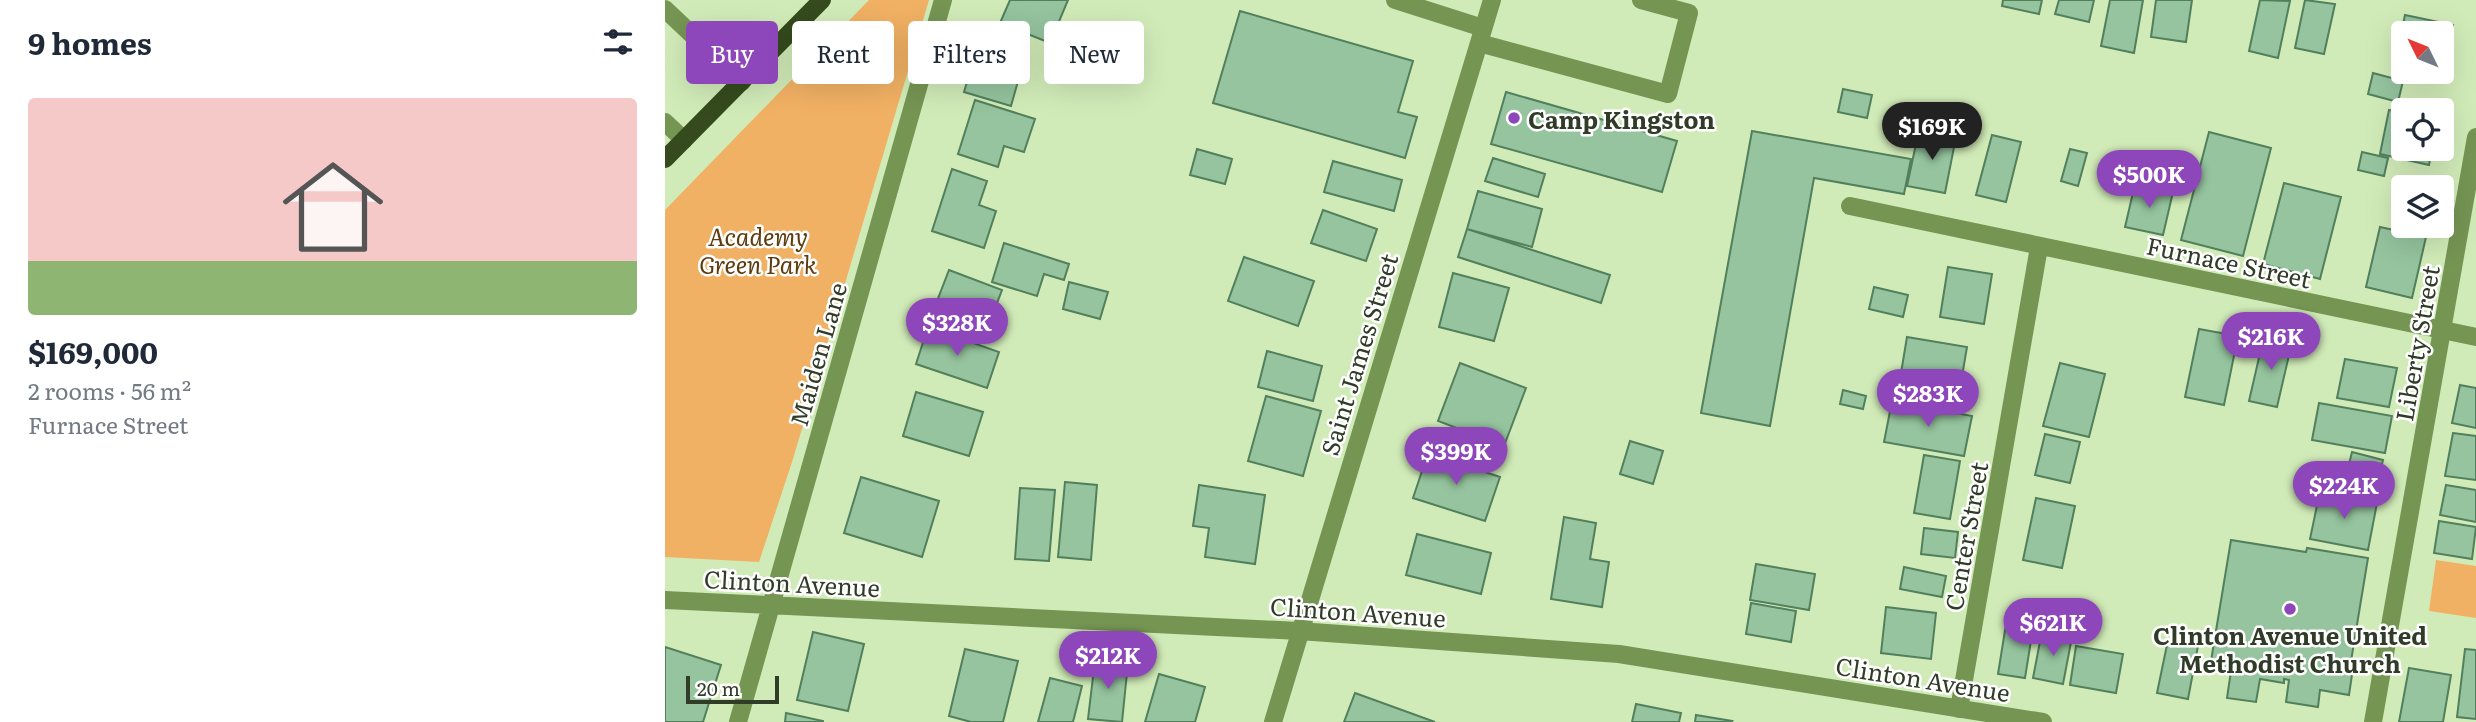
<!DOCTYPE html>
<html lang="en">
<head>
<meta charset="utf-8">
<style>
	body { margin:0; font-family:Literata,serif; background:#f6f6f7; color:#1f2937; height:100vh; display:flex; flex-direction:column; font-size:26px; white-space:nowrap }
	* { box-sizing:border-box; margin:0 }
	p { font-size:23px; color:#747a83 }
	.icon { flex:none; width:38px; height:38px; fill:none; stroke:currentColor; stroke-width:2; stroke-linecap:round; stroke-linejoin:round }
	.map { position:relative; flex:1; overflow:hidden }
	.side { display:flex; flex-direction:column; background:#fff; width:665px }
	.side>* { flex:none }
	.guide { position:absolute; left:21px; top:21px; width:665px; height:63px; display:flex; gap:14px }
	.needle { width:46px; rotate:313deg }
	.controls { position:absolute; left:1726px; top:21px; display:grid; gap:14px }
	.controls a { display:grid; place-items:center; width:63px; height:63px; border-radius:7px; background:#fff; box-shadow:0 7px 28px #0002; font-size:35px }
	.scale { position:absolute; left:21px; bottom:18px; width:93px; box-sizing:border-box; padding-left:7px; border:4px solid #313c28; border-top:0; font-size:19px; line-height:24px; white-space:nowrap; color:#313c28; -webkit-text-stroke:5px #fff; paint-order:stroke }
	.price { position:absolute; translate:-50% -60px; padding:0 16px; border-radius:24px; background:#8e47ba; color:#fff; font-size:23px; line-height:46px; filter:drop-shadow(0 2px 4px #0008) }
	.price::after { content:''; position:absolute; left:50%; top:42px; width:21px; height:16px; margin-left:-10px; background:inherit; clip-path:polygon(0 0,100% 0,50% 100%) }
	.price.selected { background:#222; color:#fff }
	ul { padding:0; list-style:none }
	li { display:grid; align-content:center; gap:14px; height:371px; padding:0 28px }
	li+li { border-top:2px solid #e0e1e3 }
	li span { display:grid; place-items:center; height:217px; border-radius:7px; color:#555 }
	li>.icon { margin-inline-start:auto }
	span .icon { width:126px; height:126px; fill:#fffc; stroke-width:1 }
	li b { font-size:30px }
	h2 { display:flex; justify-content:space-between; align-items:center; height:84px; padding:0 28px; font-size:30px }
	.pill { padding:0 24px; border-radius:7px; background:#fff; box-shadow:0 7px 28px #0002; font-size:24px; line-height:63px }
	.pill.selected { background:#8e47ba; color:#fff }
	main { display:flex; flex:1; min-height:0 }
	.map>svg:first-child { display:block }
	.green { fill:#f1b164 }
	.building { fill:#95c49e; stroke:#527f5c; stroke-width:2 }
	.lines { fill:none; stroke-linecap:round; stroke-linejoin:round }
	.minor { stroke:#759553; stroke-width:18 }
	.major { stroke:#354b1d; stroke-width:18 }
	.poi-dot { fill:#8e47ba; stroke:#fff; stroke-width:2.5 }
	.labels { text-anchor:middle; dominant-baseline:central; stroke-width:5; stroke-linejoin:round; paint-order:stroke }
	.poi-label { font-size:24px; font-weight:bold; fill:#313c28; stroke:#fff; text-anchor:start }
	.park-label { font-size:24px; font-style:italic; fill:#5e3c0d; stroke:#fff }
	.street-label { font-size:24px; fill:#313c28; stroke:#fff }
</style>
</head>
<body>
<main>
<section class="side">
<h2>9 homes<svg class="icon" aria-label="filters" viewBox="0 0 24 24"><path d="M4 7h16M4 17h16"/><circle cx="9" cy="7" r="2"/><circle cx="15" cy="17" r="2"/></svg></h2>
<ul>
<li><span style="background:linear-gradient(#f6c9c9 75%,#8fb573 0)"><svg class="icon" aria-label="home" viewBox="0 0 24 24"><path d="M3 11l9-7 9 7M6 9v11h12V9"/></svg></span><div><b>$169,000</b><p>2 rooms · 56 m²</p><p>Furnace Street</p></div></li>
</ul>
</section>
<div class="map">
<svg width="1811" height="722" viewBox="0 0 1811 722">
	<rect width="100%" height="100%" fill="#d1ebb8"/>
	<!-- green -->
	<path class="green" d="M204,0H264L128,459L94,562L0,557V210Z
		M1771,560L1811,566V618L1764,611Z"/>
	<!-- building -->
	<path class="building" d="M345,0H403L385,43L335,23Z
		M1338,0H1377L1374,14L1337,6Z
		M1394,0H1429L1424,22L1390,14Z
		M1445,0H1478L1469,53L1436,46Z
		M1491,0H1527L1521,42L1486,37Z
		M1595,0L1625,1L1613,58L1584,51Z
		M1640,0L1670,4L1659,54L1630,48Z
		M575,11L748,61L733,112L752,117L740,158L548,103Z
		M1740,15L1788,25L1779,72H1776V33H1738V64L1730,62Z
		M318,28L348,37L340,62L357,67L346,106L299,92Z
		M1708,73L1738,81L1733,102L1703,94Z
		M1178,89L1207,95L1202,118L1173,112Z
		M841,92L1012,141L997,192L826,144Z
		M310,100L370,119L359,152L339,146L333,167L293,154Z
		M1724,110L1738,113V149H1767L1764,165L1715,154Z
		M1254,130L1291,137L1280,193L1242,186Z
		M1087,131L1246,159L1239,194L1149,178L1105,426L1036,413Z
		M1544,132L1606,148L1578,256L1516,240Z
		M1327,135L1356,142L1341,202L1311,195Z
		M532,149L567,159L560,184L525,175Z
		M1405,149L1422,153L1413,186L1396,181Z
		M1697,152L1723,158L1719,176L1693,170Z
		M828,158L880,174L873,197L820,181Z
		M668,161L737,180L729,211L659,192Z
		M287,169L322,181L314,205L331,211L319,248L267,231Z
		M1619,183L1676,197L1655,279L1598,264Z
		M1470,184L1508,192L1498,235L1460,227Z
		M813,191L877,209L867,247L802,229Z
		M658,210L712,229L701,261L646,243Z
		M1715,227L1761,237L1747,298L1701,287Z
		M802,229L945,275L936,303L793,257Z
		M339,243L404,264L399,280L379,274L372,296L327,282Z
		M579,257L649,281L633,326L563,301Z
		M1283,267L1327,274L1319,324L1275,317Z
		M284,270L337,290L322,329L269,309Z
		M788,273L844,288L829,341L774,327Z
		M404,282L443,292L435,319L398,309Z
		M1209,287L1243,295L1238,317L1204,309Z
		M263,327L334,352L322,388L251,364Z
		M1534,329L1573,336L1559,405L1520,397Z
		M1599,336L1627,342L1612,407L1584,401Z
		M1242,337L1302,347L1295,388L1235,379Z
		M602,351L657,366L648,401L593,387Z
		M1680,359L1732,368L1724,407L1672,398Z
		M795,363L861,388L839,446L773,421Z
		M1395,363L1440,374L1424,437L1378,426Z
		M1795,385L1811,388V428L1787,423Z
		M1178,390L1201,396L1198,409L1175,404Z
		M251,392L318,412L304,456L238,436Z
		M601,396L656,411L638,476L583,461Z
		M1227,401L1307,416L1299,456L1219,442Z
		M1654,403L1727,416L1720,453L1647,440Z
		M1788,433L1811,436V480L1780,476Z
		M1380,434L1415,442L1405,483L1370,475Z
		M965,441L998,451L988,484L955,474Z
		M1687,452L1718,460L1709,496L1678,488Z
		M763,453L835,477L820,521L748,498Z
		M1259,455L1295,461L1285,519L1249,513Z
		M196,477L274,501L257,557L179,533Z
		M400,482L432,485L426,560L393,557Z
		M534,485L600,495L590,564L540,557L544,528L528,526Z
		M1781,485L1811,490V522L1775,515Z
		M355,488L390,490L384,561L350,559Z
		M1655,491L1712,503L1703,550L1645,539Z
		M1371,498L1410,506L1397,568L1358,560Z
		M899,517L931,523L925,559L944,562L937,607L886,599Z
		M1774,521L1811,527L1807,559L1769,553Z
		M1259,528L1293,532L1290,558L1256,554Z
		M752,534L826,553L816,594L741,575Z
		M1566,540L1641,552L1642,548L1703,558L1686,661H1689L1684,695L1655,690L1653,707L1621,702L1624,680L1619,679V683L1595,679L1591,702L1562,698L1566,671L1545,667Z
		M1091,564L1150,574L1144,610L1085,600Z
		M1239,567L1281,576L1277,597L1235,589Z
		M1086,603L1131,611L1126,642L1081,634Z
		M1221,607L1271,613L1266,659L1216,653Z
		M1342,618L1369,622L1360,678L1333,674Z
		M1377,631L1407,637L1398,684L1368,678Z
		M148,632L199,644L183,711L132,700Z
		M1503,640L1533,646L1523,699L1492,693Z
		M1411,646L1458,654L1451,693L1405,685Z
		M0,647L56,665L38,722H0Z
		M300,649L353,661L338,722H306L284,716Z
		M1800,649L1811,650V719L1792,717Z
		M430,660L463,663L457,722L423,719Z
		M1744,668L1786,675L1778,722H1734Z
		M494,674L540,687L530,722H480Z
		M385,678L417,686L408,722H373Z
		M690,693L770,722H679Z
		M971,704L1016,713L1014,722H967Z
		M121,713L158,721V722H120Z
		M1031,715L1067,721L1066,722H1030Z"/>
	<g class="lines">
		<!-- minor -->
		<path class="minor" d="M730,0L818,28
			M0,9L77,82
			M814,43L1003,94L1024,13L976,0
			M0,122L19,140
			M1185,206L1811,337
			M0,600L634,631L954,654L1378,722
			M1294,709L1374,247
			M73,722L278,0
			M608,722L827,0
			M1708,722L1811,137"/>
		<!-- major -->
		<path class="major" d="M0,159L157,0"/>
	</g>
	<!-- markers -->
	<g class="poi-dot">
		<circle cx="849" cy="118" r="7"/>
		<circle cx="1625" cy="609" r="7"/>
	</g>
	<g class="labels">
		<!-- poi labels -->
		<g class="poi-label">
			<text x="863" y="118">Camp Kingston</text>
			<text x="1625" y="634" text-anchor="middle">Clinton Avenue United<tspan x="1625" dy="28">Methodist Church</tspan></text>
		</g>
		<!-- park labels -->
		<g class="park-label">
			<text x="93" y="235">Academy<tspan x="93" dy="28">Green Park</tspan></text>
		</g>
		<!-- street labels -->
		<g class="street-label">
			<text transform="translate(1564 261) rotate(12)">Furnace Street</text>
			<text transform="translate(1751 343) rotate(-80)">Liberty Street</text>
			<text transform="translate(152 354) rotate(-74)">Maiden Lane</text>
			<text transform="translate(693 354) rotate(-73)">Saint James Street</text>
			<text transform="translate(1300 536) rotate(-80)">Center Street</text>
			<text transform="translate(127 582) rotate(3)">Clinton Avenue</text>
			<text transform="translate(693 611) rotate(4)">Clinton Avenue</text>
			<text transform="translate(1258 678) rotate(9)">Clinton Avenue</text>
		</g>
	</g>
</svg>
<div class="controls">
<a><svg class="needle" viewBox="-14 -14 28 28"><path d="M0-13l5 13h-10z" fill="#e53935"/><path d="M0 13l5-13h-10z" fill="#747a83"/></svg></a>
<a><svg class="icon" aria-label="locate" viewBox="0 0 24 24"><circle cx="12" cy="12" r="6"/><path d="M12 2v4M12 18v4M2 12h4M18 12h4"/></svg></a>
<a><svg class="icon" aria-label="layers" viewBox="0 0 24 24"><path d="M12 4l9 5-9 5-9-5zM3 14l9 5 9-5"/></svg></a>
</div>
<div class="scale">20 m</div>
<b class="price selected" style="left:1267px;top:162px">$169K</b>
<b class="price" style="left:1484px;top:210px">$500K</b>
<b class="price" style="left:292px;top:358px">$328K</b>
<b class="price" style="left:1606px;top:372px">$216K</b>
<b class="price" style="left:1263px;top:429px">$283K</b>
<b class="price" style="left:791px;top:487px">$399K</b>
<b class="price" style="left:1679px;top:521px">$224K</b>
<b class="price" style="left:1388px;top:658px">$621K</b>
<b class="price" style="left:443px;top:691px">$212K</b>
<div class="guide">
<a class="pill selected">Buy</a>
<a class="pill">Rent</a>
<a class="pill">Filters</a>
<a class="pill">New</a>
</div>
</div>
</main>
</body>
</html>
